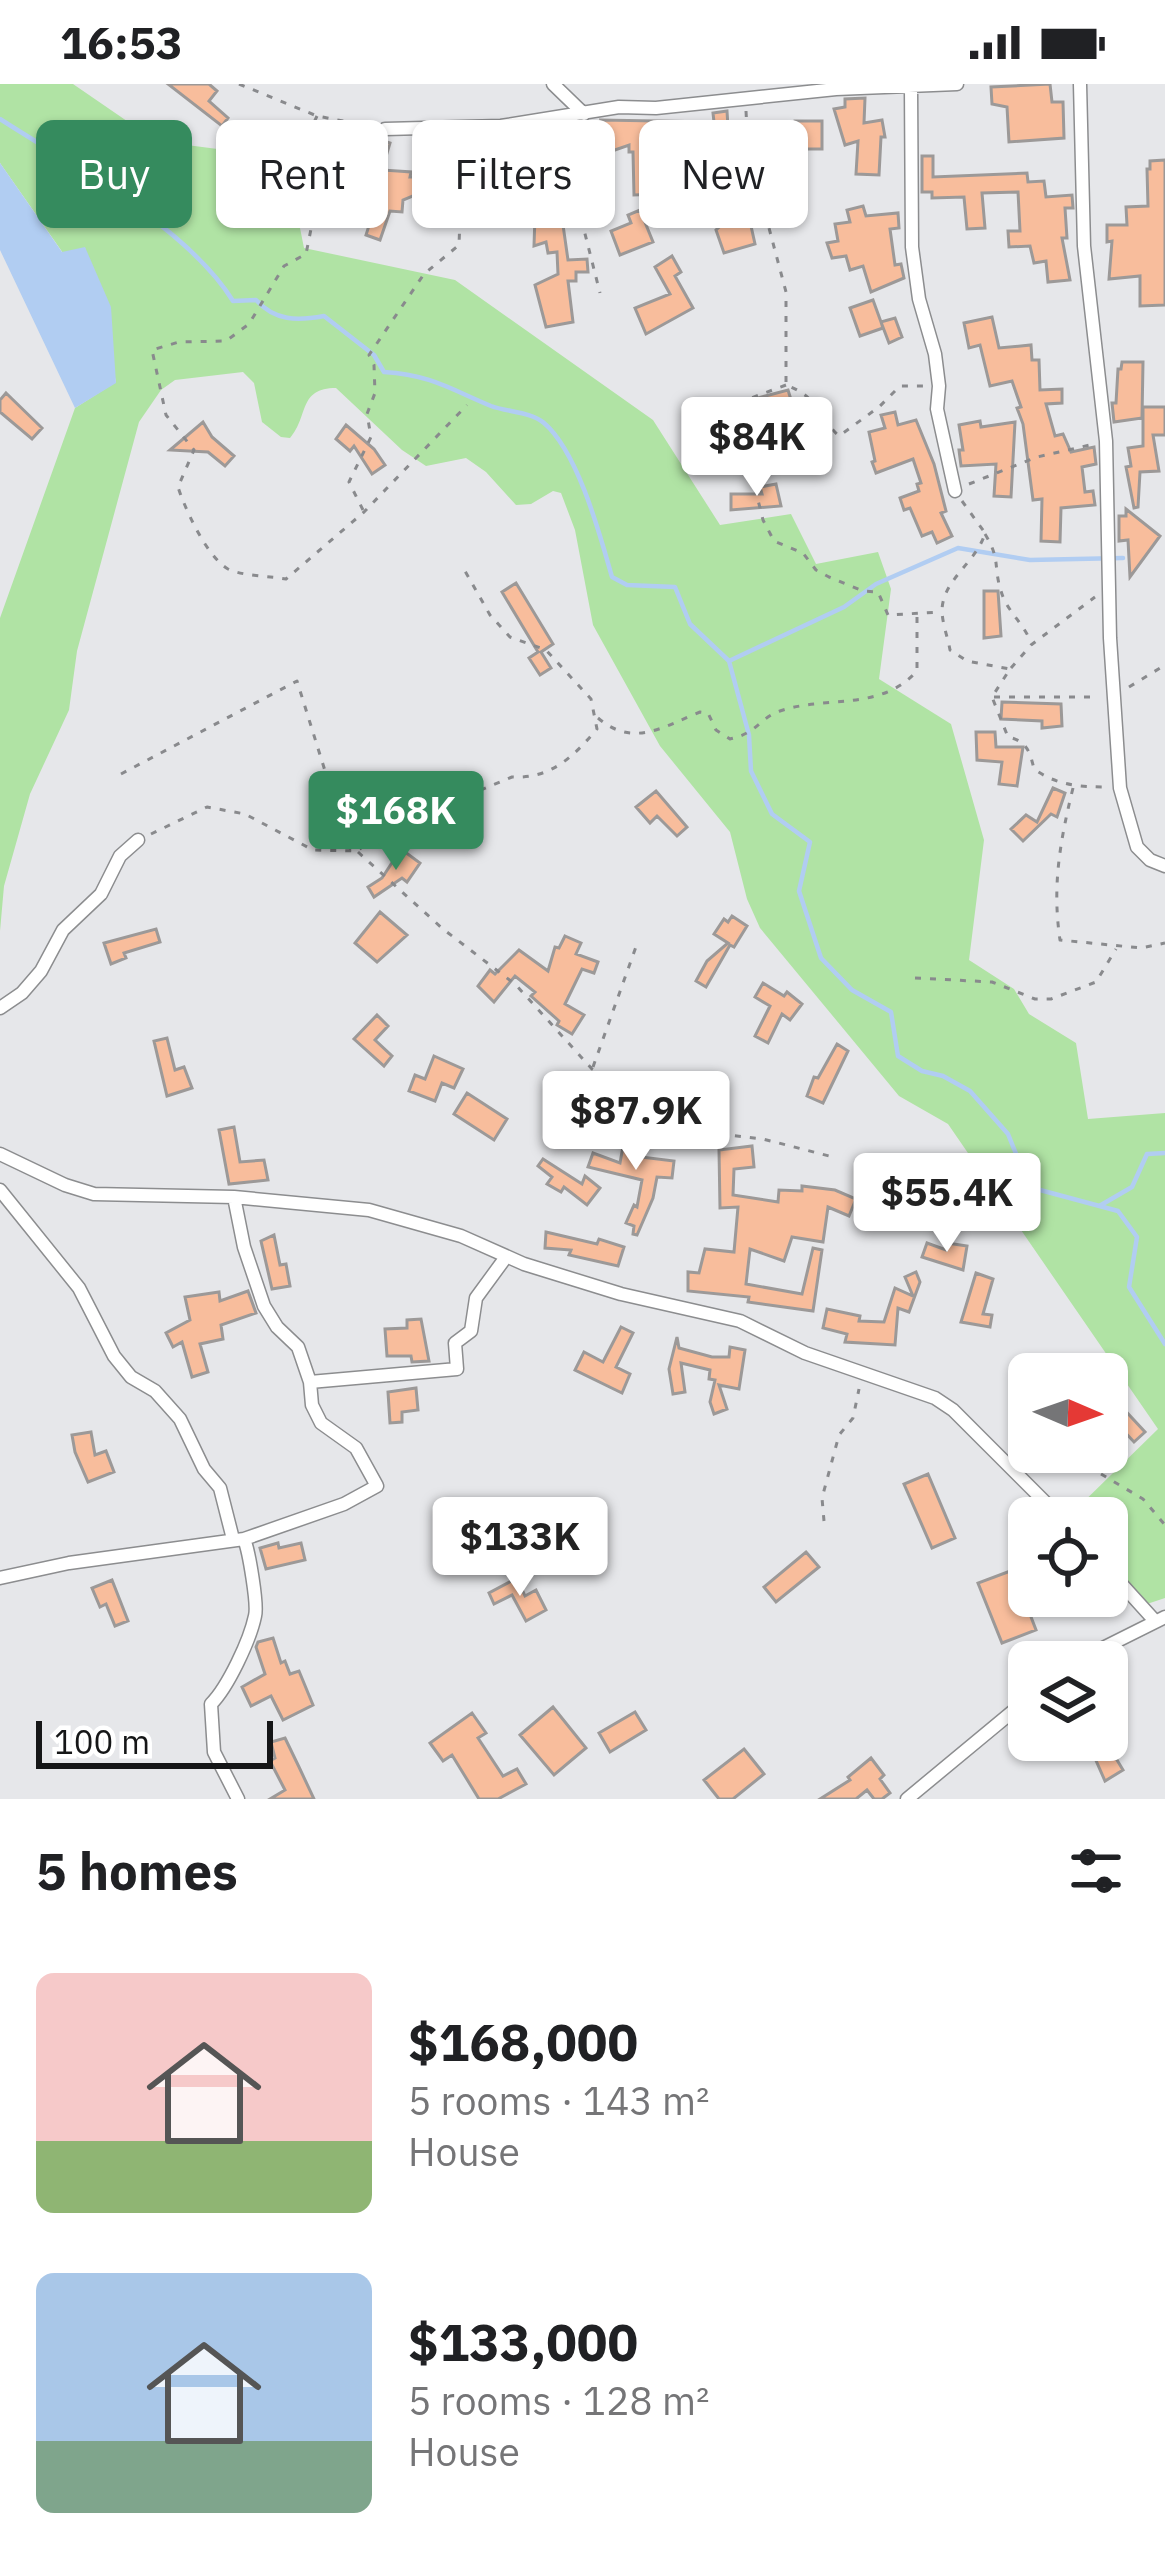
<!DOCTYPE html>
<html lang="en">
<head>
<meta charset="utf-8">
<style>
	body { margin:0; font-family:"IBM Plex Sans",sans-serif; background:#f6f6f6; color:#202124; height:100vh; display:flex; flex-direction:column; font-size:45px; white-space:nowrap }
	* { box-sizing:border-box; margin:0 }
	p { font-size:39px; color:#757577 }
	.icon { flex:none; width:66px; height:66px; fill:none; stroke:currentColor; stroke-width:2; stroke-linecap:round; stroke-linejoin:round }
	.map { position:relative; height:1715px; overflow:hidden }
	.details { display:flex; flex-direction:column; background:#fff; flex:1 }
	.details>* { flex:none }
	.hud { position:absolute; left:36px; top:36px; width:1095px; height:108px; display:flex; gap:24px }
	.needle { width:78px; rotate:92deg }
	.controls { position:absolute; left:1008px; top:1269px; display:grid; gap:24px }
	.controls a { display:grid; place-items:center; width:120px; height:120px; border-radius:18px; background:#fff; box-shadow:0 3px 9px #0004; font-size:60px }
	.scale { position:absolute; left:36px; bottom:30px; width:237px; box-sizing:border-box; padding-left:12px; border:6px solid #151617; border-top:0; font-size:33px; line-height:42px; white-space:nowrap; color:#151617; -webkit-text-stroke:9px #fff; paint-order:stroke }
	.price { position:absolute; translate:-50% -102px; padding:0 27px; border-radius:12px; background:#fff; color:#222; font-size:39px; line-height:78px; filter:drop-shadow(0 3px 6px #0008) }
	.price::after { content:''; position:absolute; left:50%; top:72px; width:36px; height:27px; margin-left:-18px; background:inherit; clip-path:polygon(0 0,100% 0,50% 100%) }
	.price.selected { background:#358b5e; color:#fff }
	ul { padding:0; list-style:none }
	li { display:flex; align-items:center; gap:36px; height:300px; padding:0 36px }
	li span { display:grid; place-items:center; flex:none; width:336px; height:240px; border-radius:18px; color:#555 }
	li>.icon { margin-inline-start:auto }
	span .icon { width:144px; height:144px; fill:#fffc; stroke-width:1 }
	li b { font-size:51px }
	h2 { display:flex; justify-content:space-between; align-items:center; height:144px; padding:0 36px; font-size:51px }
	.chip { padding:0 42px; border-radius:18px; background:#fff; box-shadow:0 3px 9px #0004; font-size:42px; line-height:108px }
	.chip.selected { background:#358b5e; color:#fff }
	.status { display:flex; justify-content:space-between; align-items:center; height:84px; padding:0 60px; background:#fff; direction:ltr }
	.status svg { height:33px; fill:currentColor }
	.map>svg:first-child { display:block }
	.green { fill:#b0e3a4 }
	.water { fill:#b1cdf2 }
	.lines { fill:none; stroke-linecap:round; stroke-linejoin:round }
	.stream { stroke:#b1cdf2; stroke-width:4.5 }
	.building { fill:#f8bd9c; stroke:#9c9998; stroke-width:3 }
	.street-casing { stroke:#8c8d8f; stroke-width:15 }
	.path { stroke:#898a8d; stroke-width:3; stroke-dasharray:6 9; stroke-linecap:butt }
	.street { stroke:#fff; stroke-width:12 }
</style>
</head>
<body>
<div class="status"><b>16:53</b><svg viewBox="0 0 49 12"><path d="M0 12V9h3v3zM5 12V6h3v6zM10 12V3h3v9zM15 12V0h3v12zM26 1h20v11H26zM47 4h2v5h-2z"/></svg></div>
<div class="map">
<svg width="1165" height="1715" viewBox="0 0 1165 1715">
	<rect width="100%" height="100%" fill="#e6e7ea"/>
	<!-- green -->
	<path class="green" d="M0,0H73L156,57L286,74L304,164L455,196L653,336L720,441L791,430L816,480L878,468L891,505L879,595L951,640L984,756L969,876L1014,905L1029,930L1076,959L1088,1035L1165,1029V1514L1144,1521L1107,1480V1434H1067L1158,1345L948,1040L899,1012L760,844L747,815L730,748L660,662L593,541L575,446L561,409L553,407L531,420L516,421L486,388L466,374L426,382L402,366L336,304C298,304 309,332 290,354L281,353L262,338L254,299L243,288L175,296L161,306L139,338L77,567L69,626L30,710L4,802L0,847V534L75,324L116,298L85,164L63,169L0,79Z"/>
	<!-- water -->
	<path class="water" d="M0,79L62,168L85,163L111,223L116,299L75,324L0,166Z"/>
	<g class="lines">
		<!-- stream -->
		<path class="stream" d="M0,35C73,82 188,144 233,217L256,216C275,237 297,237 324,232L374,271L384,288C431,291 450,305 491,322C507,328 532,328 544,339C578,368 600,451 612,493L627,501L675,503L690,540L729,577L749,651L751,687L772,730L810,758L799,807L821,874L852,906L891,928L898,972L922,987L943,992L970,1007L1008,1050L1027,1097L1040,1106L1118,1127L1137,1153L1129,1203L1165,1260
			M729,577L844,523L876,500L958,464L1030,476L1123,474
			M1101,1121L1132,1103L1147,1070L1165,1069"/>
	</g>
	<!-- building -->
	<path class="building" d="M168,0H209L217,7L209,17L228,34L222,42Z
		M1050,0L1052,18H1063L1064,54L1009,58L1007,23L992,20L991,3Z
		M865,14L864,39L882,36L885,53H881L879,91L856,90L858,57L845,61L834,25L845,23V15Z
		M727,27L728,43H719L723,113L716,114L719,131L699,139L687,81L658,82L659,110L634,111L633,68H629V61L612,67L601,36L714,38L713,29Z
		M795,37H822V65H795Z
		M368,52L390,59L382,86L411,88L410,93H418L413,112L403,116L402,128L390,127L380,156L366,151L374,126L341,120L345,91L356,92Z
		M543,59L544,66L568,64L569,102H562L566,133L562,134L568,176L587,175L588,188H576V197H568L573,238L546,243L535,201L558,190L557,168L548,169L546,158L534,162L535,132L548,133L545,105L517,106L514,62Z
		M922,72H933V93L1027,89L1028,98L1044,97L1046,113L1072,111L1073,124H1065L1067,154H1062L1070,196L1048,198L1046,177L1034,179L1030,162L1009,163L1008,147H1020L1018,108L982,109L985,144L967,145L964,113L932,114V108H922Z
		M1165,76V221L1140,222V192L1109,195L1112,157L1107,158V141H1127L1126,123L1148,122L1147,85H1150V77Z
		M863,122L866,132L898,129L899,144L890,145L895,181L901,180L904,194L871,208L863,182L850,186L846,172L832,174L827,159L838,157L835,140L850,138L847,126Z
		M640,126L653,158L620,171L611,147L631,139L628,131Z
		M749,133L755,160L724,169L716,146L725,138Z
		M672,172L681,188L675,192L693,224L646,250L635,224L670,210L655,183Z
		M873,216L881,238L895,234L902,253L889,259L881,238L883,244L860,252L850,224Z
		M992,233L999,264L1031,261L1032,276H1039L1040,306L1062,305V319L1046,320L1055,352L1063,350L1071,368L1094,363L1096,380L1082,383L1085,408L1093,407L1095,421L1061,424L1060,458L1041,457L1042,415L1033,416L1023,340L1017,324L1021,323L1012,297L990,302L980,261L969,264L964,239Z
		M1122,278H1143L1142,334L1114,338L1112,319H1116L1118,285H1121Z
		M788,306L796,332L800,330L806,342L786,351L793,376L776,381L767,351L750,354L747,339L760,336L754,315Z
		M6,309L42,344L32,355L0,328V316Z
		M1143,323H1165V351H1153L1159,387L1140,388L1138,423L1134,424L1126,383L1131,382L1128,364L1143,362Z
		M895,328L898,341L916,336L934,380L946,427L941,429L952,452L937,459L932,448L922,452L910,424L904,426L900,414L919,407L917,400L921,399L913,375L876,389L872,378L875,377L869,348L885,344L881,331Z
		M980,337L981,343L1015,338L1011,413L994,412L996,380L961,382L959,366H963L959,341Z
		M203,338L212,353L234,372L225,382L208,368L170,366Z
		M346,341L374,365L385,381L372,390L354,362L350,367L336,355Z
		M776,400L781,422L731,426V410H762L760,403Z
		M1126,425L1160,452L1130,493L1128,456L1119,457V432H1126Z
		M516,499L553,560L541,568L551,584L540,591L529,574L538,568L502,508Z
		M984,507H998L1001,552L984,554Z
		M1002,618L1061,620L1062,642L1042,644V637L1001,635Z
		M976,648H995L996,663H1023L1017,702L999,700L1002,678L977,676Z
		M1053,704L1065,709L1057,733L1051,730L1023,757L1011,745L1026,731L1037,738Z
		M656,707L687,743L677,752L657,732L650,739L636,723Z
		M384,711L396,729L365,751L355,737L365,730L363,726Z
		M401,765L420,779L407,798L402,794L374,813L368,803L382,794Z
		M380,828L407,851L377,878L355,859Z
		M732,832L747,842L734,863L730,861L706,903L696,897L707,877L728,859L714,850L724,835L728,838Z
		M156,845L160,858L124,869L126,874L111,880L104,859Z
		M565,852L581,859L576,870L598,878L594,889L582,885L565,920L584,931L572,950L557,941L559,937L531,912L535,908L515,892L494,918L478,902L490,886L495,890L519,866L548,887L555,863L559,864Z
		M763,899L784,912L787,908L802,920L790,936L782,930L768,959L755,952L770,922L755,913Z
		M377,931L388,942L375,956L392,972L384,982L354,955Z
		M167,954L175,986L184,983L192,1004L167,1012L154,957Z
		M837,960L848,967L823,1019L807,1012L814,993L818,994Z
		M434,972L463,985L454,1004L442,999L435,1017L409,1007L415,991L425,995Z
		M467,1009L507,1035L494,1056L454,1030Z
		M234,1043L240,1078L264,1076L268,1096L229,1100L219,1046Z
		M626,1046L645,1049L641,1073L674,1077L672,1094L657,1093L653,1114L637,1151L633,1150L634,1142L626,1139L634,1121L637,1123L642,1096L588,1083L593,1069L620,1079Z
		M752,1062L754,1083L734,1085L733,1111L778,1118L779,1106L802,1107V1102L835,1106L856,1115L849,1132L828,1123L823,1158L792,1153L784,1177L750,1165L746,1200L802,1210L813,1164L822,1166L813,1227L748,1218L749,1213L688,1207V1188L699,1189L705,1165L734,1168L738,1123L720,1124L719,1066Z
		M543,1075L582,1100L585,1092L600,1104L587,1121L564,1103L561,1108L547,1100L552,1093L538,1082Z
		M546,1148L597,1160L599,1155L624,1163L618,1182L569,1171L571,1166L545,1164Z
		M274,1151L280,1181L286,1180L290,1202L272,1205L261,1157Z
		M927,1159L946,1166L947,1159L967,1162L963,1186L922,1173Z
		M916,1188L920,1198L909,1228L898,1224L895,1261L845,1258L847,1250L823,1244L827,1225L860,1232L859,1237L884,1238L895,1204L913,1212L905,1193Z
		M976,1189L993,1195L983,1230L992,1231L990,1243L961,1238Z
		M248,1207L256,1229L221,1241L223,1255L200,1260L208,1288L192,1293L182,1258L173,1263L166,1249L190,1236L185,1213L219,1208L220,1217Z
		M421,1235L429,1277L412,1278L411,1272H387L385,1245L407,1244V1236Z
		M621,1243L633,1249L616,1283L630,1290L622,1309L575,1286L584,1268L603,1278Z
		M677,1253L679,1264L712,1273H729L730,1263L745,1266L739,1305L719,1301L727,1325L714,1330L710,1318L715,1296L709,1295L710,1286L681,1279L685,1308L673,1310L669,1285Z
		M416,1304L418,1326L402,1328V1338L390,1339L388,1308Z
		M1107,1307L1145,1348L1134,1358L1107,1329Z
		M91,1348L95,1371L106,1367L114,1388L88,1398L75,1368L72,1351Z
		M928,1390L955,1454L932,1464L904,1400Z
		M278,1459L279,1464L301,1459L305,1476L266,1485L260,1464Z
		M806,1468L819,1483L776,1518L764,1503Z
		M1013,1486L1036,1546L1002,1559L978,1499Z
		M517,1494L525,1512L536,1506L546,1526L526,1537L512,1511L494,1520L489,1509Z
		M112,1496L128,1537L115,1542L106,1520L100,1523L92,1504Z
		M273,1554L281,1579L285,1577L290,1590L299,1587L313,1621L283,1636L271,1612L251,1622L242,1603L265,1590L256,1563L258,1558Z
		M553,1623L586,1664L554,1691L520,1651Z
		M635,1628L646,1646L610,1668L599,1649Z
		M472,1629L486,1649L478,1654L503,1692L517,1685L526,1700L498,1715H479L452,1671L443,1677L430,1659Z
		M285,1654L299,1683L314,1715H270L285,1706L270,1677L275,1674L271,1658Z
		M1087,1656H1105L1123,1686L1105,1697Z
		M744,1665L764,1690L733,1715H719L704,1696Z
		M871,1674L884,1691L880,1695L890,1709L882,1715H874L867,1706L856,1715H820L850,1696L848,1693Z"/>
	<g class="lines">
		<!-- street casing -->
		<g class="street-casing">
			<path id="street" d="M553,0L584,30
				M1080,0L1084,162L1106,357L1110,554L1120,704L1137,763L1150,776L1165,782
				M911,3L912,163L919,215L935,270L939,302L937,325L955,407
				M385,45L501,42L619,23L656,24L836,5L957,0
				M0,924L22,909L41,887L63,846L101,810L120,772L138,756
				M0,1070L65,1101L94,1110L234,1113L369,1126L461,1152L524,1180L621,1210L740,1237L805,1269L935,1314L953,1326L1061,1434
				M0,1106L79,1204L114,1272L131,1293L155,1307L180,1335L204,1385L220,1404L233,1455
				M310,1298L457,1285L455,1259L471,1247L476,1214L506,1173
				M1107,1484L1155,1537
				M0,1494L69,1479L244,1455L344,1420L377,1402L356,1364L321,1339L312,1321L310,1298L298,1263L277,1243L264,1222L244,1163L234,1113
				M1075,1578L1165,1533
				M238,1715L214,1668L211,1620C228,1603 250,1556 255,1532C258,1521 249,1467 244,1455
				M907,1715L1029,1614"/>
		</g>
		<!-- path -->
		<path class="path" d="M239,0L317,32L374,43
			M746,27L748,65L786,208V301C820,314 814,329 839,352L879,323L900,302H924
			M317,32L298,73L312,140L306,170L284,182L249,240L226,257L179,258L152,266L166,331L194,366L178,403C185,425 207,473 228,485C242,492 269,492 286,495L364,428L467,321
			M584,45L582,138L600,209
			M786,301L751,314L738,352L737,377L755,404L763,436L774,457L803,469L816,486L829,493L863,507L878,508L888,531L940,528
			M969,400L1037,373L1090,361
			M962,417L985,449C977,478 943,495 942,526C942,539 948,554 950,566L967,577L1010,585L992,613L1008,653C1027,657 1030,668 1034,685C1056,701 1079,703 1106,703
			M363,426L349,398L371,353L367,330L375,309L374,281L369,271L424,190L459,161L463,56
			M985,450C1001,476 993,482 1001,507C1007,528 1024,539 1031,559
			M1011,584L1031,561L1095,513
			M1129,603L1165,581
			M994,613H1098
			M598,634C633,664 663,643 700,628L708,629L716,646L730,655C758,649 759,634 780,627C827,611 880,628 917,587V530
			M121,690L297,597L350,767
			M1073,704C1060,757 1052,802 1060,856L1141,864L1165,859
			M151,750L207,723L245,730L313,766L357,767L389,744L512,693C551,695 573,673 597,645L591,615L546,566L510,553L490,531L461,480
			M358,768L443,845L516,901L592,985L701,1048L763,1055L833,1073
			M915,894L992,898L1035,915H1051L1096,898L1116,865
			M593,983L637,860
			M1101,1390L1143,1415L1165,1441
			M824,1437L822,1414L839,1351L853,1334L859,1305"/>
		<!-- street -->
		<use href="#street" class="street"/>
	</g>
</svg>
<div class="controls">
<a><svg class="needle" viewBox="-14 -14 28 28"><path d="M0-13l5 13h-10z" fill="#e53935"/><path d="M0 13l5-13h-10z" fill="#757577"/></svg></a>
<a><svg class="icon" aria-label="locate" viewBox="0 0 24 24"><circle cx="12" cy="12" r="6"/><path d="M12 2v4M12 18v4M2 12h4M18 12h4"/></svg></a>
<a><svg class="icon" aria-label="layers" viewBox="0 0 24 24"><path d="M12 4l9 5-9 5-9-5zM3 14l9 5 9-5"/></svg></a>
</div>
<div class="scale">100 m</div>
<b class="price" style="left:757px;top:415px">$84K</b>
<b class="price selected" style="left:396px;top:789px">$168K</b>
<b class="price" style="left:636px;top:1089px">$87.9K</b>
<b class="price" style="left:947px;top:1171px">$55.4K</b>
<b class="price" style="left:520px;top:1515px">$133K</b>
<div class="hud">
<a class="chip selected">Buy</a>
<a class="chip">Rent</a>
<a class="chip">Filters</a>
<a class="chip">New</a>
</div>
</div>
<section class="details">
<h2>5 homes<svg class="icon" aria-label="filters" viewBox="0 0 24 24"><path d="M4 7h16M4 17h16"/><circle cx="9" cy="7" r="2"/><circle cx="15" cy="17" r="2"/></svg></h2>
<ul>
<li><span style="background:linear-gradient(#f6c9c9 70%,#8fb573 0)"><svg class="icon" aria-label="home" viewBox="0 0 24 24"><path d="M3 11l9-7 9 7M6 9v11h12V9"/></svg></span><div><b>$168,000</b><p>5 rooms · 143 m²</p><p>House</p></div></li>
<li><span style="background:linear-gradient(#a9c7e8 70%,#7fa58c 0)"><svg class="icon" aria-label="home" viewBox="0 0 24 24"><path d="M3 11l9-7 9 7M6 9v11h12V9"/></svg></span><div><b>$133,000</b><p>5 rooms · 128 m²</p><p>House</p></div></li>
</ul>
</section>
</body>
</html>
